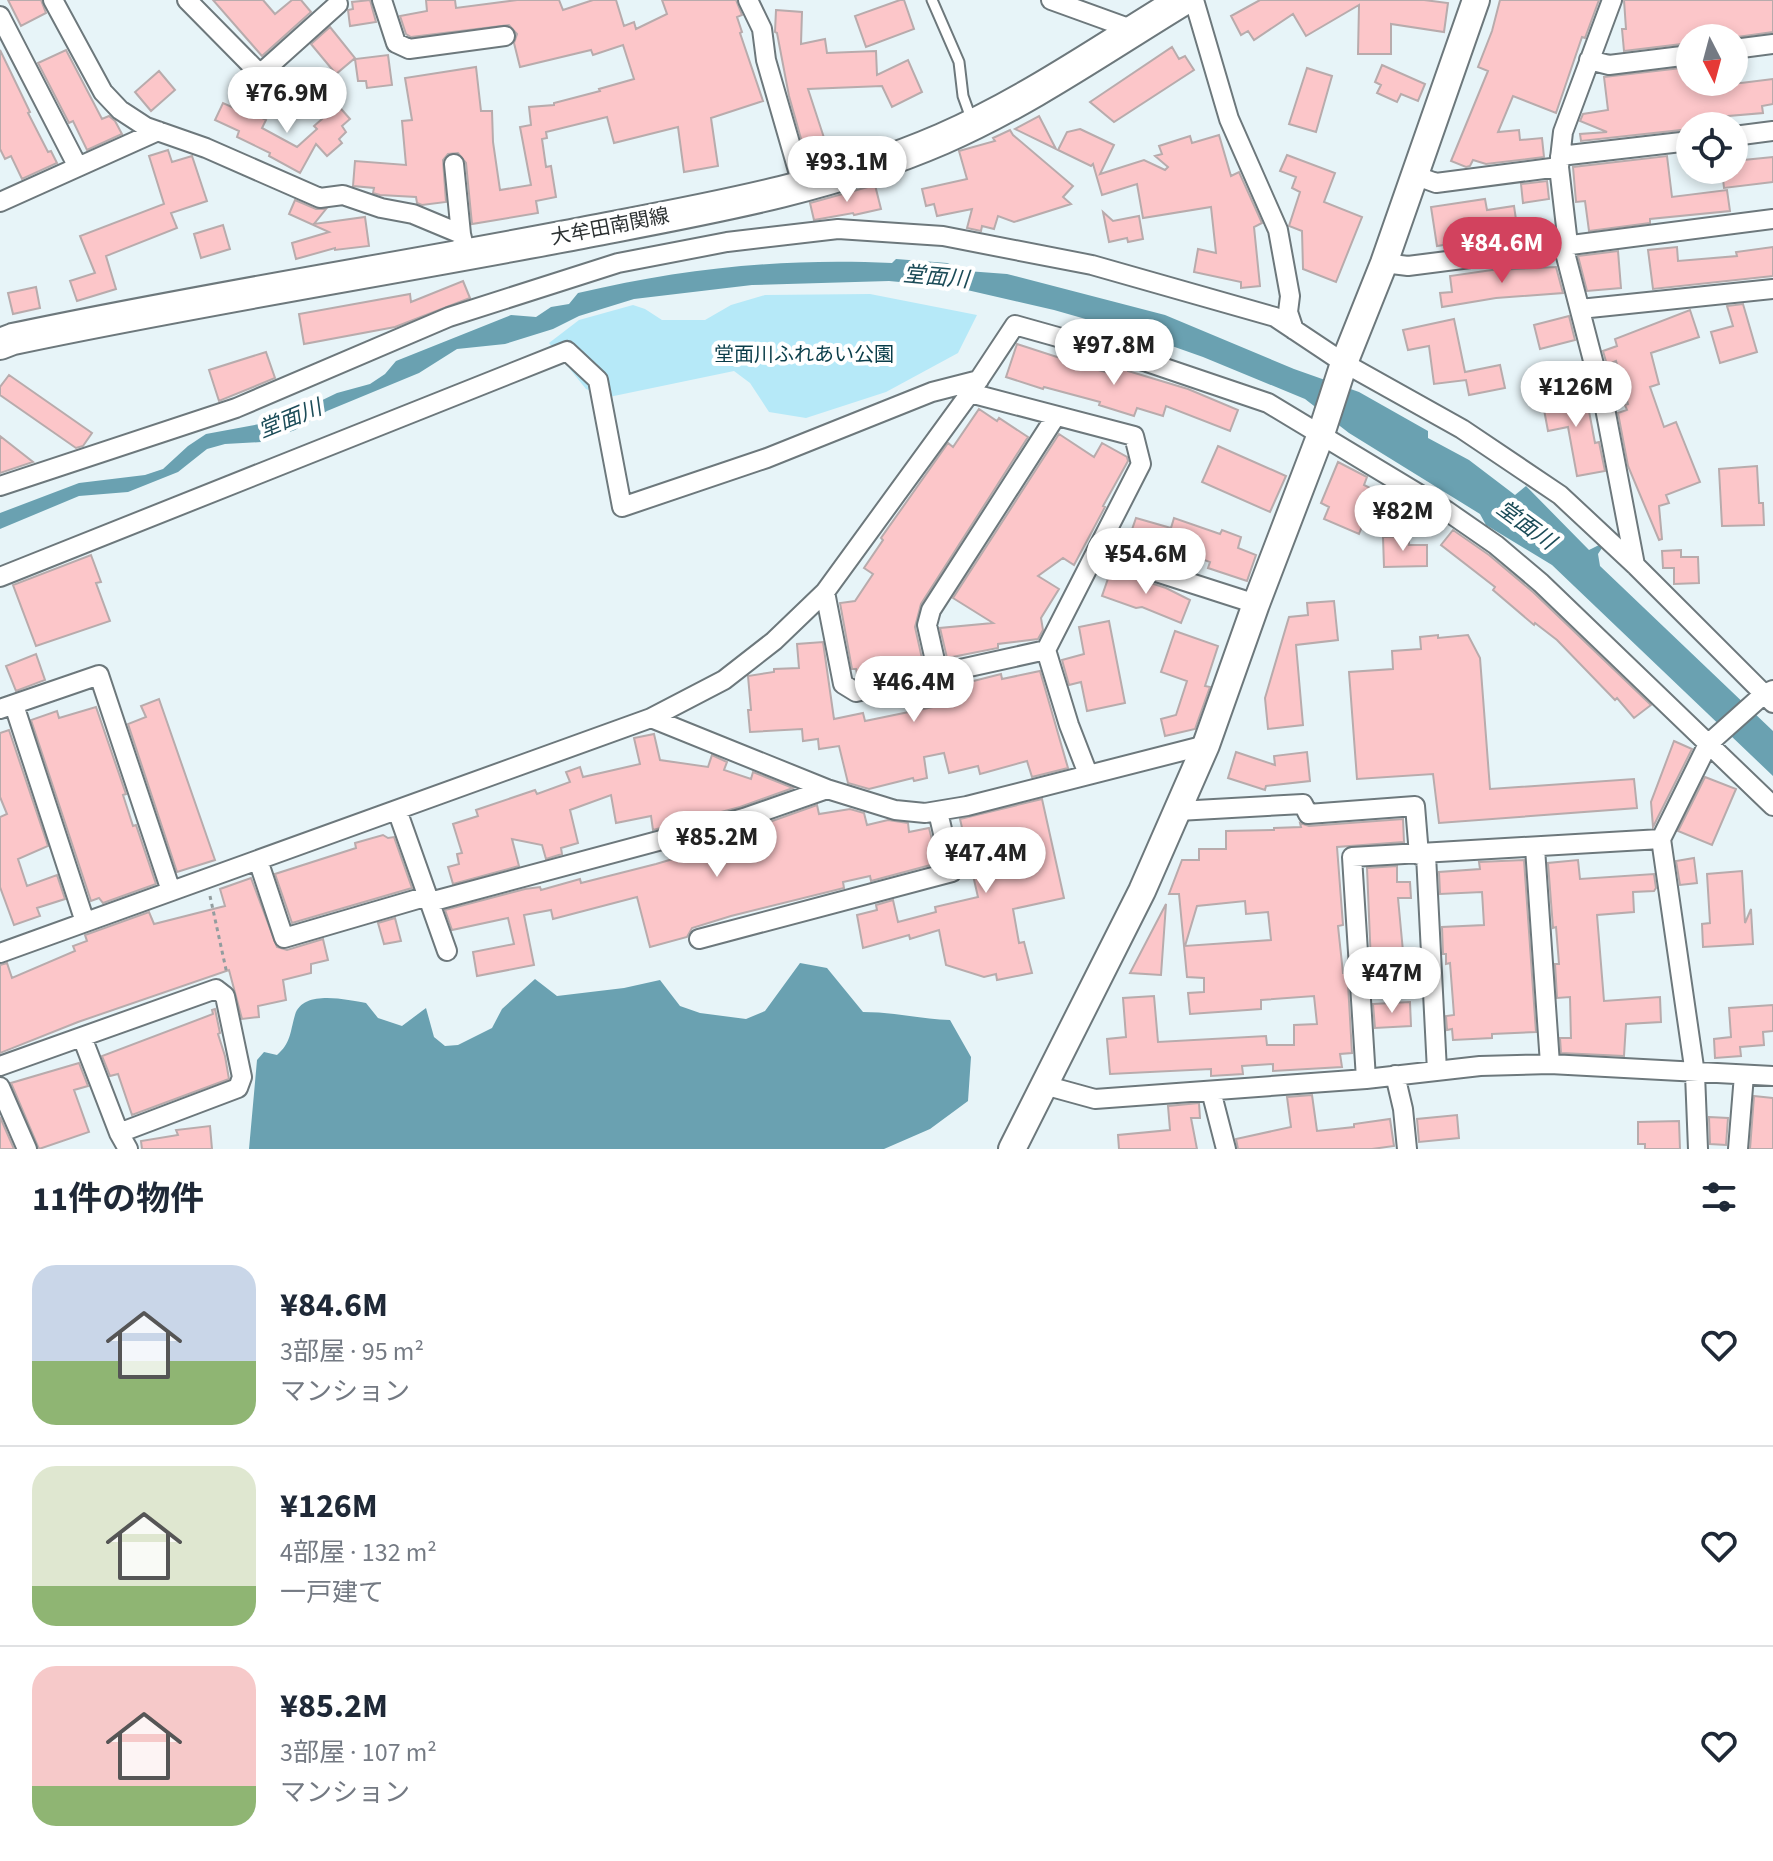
<!DOCTYPE html>
<html lang="ja">
<head>
<meta charset="utf-8">
<style>
	body { margin:0; font-family:"Source Sans 3","Noto Sans JP",sans-serif; background:#f2f2f3; color:#1f2937; height:100vh; display:flex; flex-direction:column; font-size:30px; white-space:nowrap }
	* { box-sizing:border-box; margin:0 }
	p { font-size:26px; color:#747a83 }
	.icon { flex:none; width:44px; height:44px; fill:none; stroke:currentColor; stroke-width:2; stroke-linecap:round; stroke-linejoin:round }
	.map { position:relative; height:1149px; overflow:hidden }
	.side { display:flex; flex-direction:column; background:#fff; flex:1 }
	.side>* { flex:none }
	.needle { width:52px; rotate:174deg }
	.tools { position:absolute; left:1676px; top:24px; display:grid; gap:16px }
	.tools a { display:grid; place-items:center; width:72px; height:72px; border-radius:50%; background:#fff; box-shadow:0 4px 12px #0003; font-size:40px }
	.price { position:absolute; translate:-50% -68px; padding:0 18px; border-radius:28px; background:#fff; color:#222; font-size:26px; line-height:52px; filter:drop-shadow(0 2px 4px #0008) }
	.price::after { content:''; position:absolute; left:50%; top:48px; width:24px; height:18px; margin-left:-12px; background:inherit; clip-path:polygon(0 0,100% 0,50% 100%) }
	.price.current { background:#d2425e; color:#fff }
	ul { padding:0; list-style:none }
	li { display:flex; align-items:center; gap:24px; height:200px; padding:0 32px }
	li+li { border-top:2px solid #e0e1e3 }
	li span { display:grid; place-items:center; flex:none; width:224px; height:160px; border-radius:24px; color:#555 }
	li>.icon { margin-inline-start:auto }
	span .icon { width:96px; height:96px; fill:#fffc; stroke-width:1 }
	li b { font-size:34px }
	h2 { display:flex; justify-content:space-between; align-items:center; height:96px; padding:0 32px; font-size:34px }
	.map>svg:first-child { display:block }
	.green { fill:#b6e9f8 }
	.water { fill:#6aa1b1 }
	.building { fill:#fcc6c9; stroke:#b8abac; stroke-width:2; fill-rule:evenodd }
	.lines { fill:none; stroke-linecap:round; stroke-linejoin:round }
	.lane-casing { stroke:#6d787c; stroke-width:13 }
	.street-casing { stroke:#6d787c; stroke-width:22 }
	.secondary-casing { stroke:#6d787c; stroke-width:30 }
	.primary-casing { stroke:#6d787c; stroke-width:34 }
	.path { stroke:#939d9f; stroke-width:3; stroke-dasharray:4 4; stroke-linecap:butt }
	.lane { stroke:#fff; stroke-width:9 }
	.street { stroke:#fff; stroke-width:18 }
	.secondary { stroke:#fff; stroke-width:26 }
	.primary { stroke:#fff; stroke-width:30 }
	.labels { text-anchor:middle; dominant-baseline:central; stroke-width:8; stroke-linejoin:round; paint-order:stroke }
	.street-label { font-size:20px; fill:#2b3031; stroke:#fff }
	.park-label { font-size:20px; fill:#093d49; stroke:#fff }
	.water-label { font-size:22px; font-style:italic; fill:#1c4c58; stroke:#fff }
</style>
</head>
<body>
<div class="map">
<svg width="1773" height="1149" viewBox="0 0 1773 1149">
	<rect width="100%" height="100%" fill="#e7f4f8"/>
	<!-- green -->
	<path class="green" d="M870,294L977,315L958,353L886,392L806,418L769,412L750,383L734,371L609,397L586,389L549,343L579,320L633,305L645,309L662,320H705L731,305L765,295Z"/>
	<!-- water -->
	<path class="water" d="M896,259L947,263L967,271L1007,274L1165,315L1294,369L1359,392L1428,431V438L1469,460L1515,495L1526,486L1589,550L1599,545L1602,548L1598,554L1600,566L1773,731V776L1552,565L1486,525L1480,514L1349,433L1305,399L1203,357L1138,334L1054,310L954,287L889,281L752,285L634,299L579,316L553,329L505,344L457,349L419,373L327,411L295,430L261,442L225,444L207,449L178,472L128,492L79,496L0,529V513L79,483L145,475L163,469L188,446L206,434L281,420L337,393L370,384L385,374L396,361L511,315L536,317L551,307L569,304L578,293C685,268 782,258 892,263Z
		M800,963L827,968L863,1012C893,1012 920,1019 950,1020L971,1057L968,1101L930,1129L884,1149H249L257,1060L264,1052L277,1055C291,1043 290,1032 295,1015C303,989 347,1000 366,1003L378,1018L402,1026L426,1008L434,1037L445,1046L458,1045L492,1028L502,1009L535,979L557,996L624,988L660,980L680,1006L700,1013L746,1019L765,1011Z"/>
	<!-- building -->
	<path class="building" d="M8,0H41L46,13L21,26Z
		M213,0H263L275,14L292,0H301L311,12L262,56Z
		M370,0L376,22L350,26L348,10L353,9L352,2Z
		M426,0H455L456,8L517,0H559L563,10L593,0H616L624,26L634,22L636,29L667,14L662,0H736L742,15L737,17L742,32L740,33L763,101L711,118L718,166L684,172L678,127L614,143L607,117L546,132L547,138L542,139L546,167L551,166L556,197L536,201L538,213L472,224L466,163L458,153L448,154L443,160L446,202L422,205L417,203L416,197L380,195L373,193L374,188L353,186L355,161L406,165L402,121L412,120L405,78L476,67L481,111H492L493,142L500,190L531,185L520,127L531,125L529,107L554,105V103L600,91L599,89L634,79L623,45L593,55L591,50L520,67L514,43L517,34L509,25L411,37L406,34L400,16L427,11Z
		M900,0H904L914,29L866,47L855,16Z
		M1260,0H1424L1448,3L1444,32L1391,24V54H1358L1359,5L1306,36L1293,14L1254,40L1248,31L1241,35L1231,16Z
		M1500,0H1599L1585,38L1582,37L1556,113L1513,96L1498,132L1519,130L1520,140L1542,138L1544,157L1486,164L1473,160L1470,166L1466,167L1451,161L1488,71L1478,67L1492,31Z
		M1624,0H1773V32L1730,38H1690V43L1624,51L1622,29H1626Z
		M776,10L802,12L801,44L825,39L827,53L876,51L877,75L908,60L922,92L892,107L882,86L808,89L829,153L807,160L789,96L777,33L775,32Z
		M330,27L355,58L336,74L311,44Z
		M1172,47L1179,59L1185,56L1194,70L1114,122L1090,102Z
		M0,50L30,112L28,113L48,152L51,151L57,163L22,179L11,156L5,159L0,149Z
		M66,50L102,119L109,116L115,121L122,134L87,150L73,121L69,123L38,63Z
		M388,55L392,85L367,88L366,81H358L355,59Z
		M1382,65L1425,84L1418,101L1401,94L1397,102L1377,93L1381,85L1375,82Z
		M1690,67V82L1741,83L1773,79V104L1762,106L1763,113L1705,118L1706,126H1690V129L1581,141L1580,134L1607,132L1580,121L1583,114L1608,110L1604,77Z
		M1307,68L1332,76L1316,132L1289,124Z
		M159,71L175,90L151,111L135,92Z
		M335,102L350,119L342,126L346,132L339,139L342,143L327,156L316,144L300,173L269,156L270,153L237,137L239,131L215,120L223,103L247,114L248,111L266,120L262,128L297,147L317,129L314,126L322,119L320,116Z
		M1039,116L1056,149L1015,129Z
		M1080,129L1114,145L1100,174L1144,160L1165,170L1168,167L1155,156L1162,154L1159,146L1190,136L1192,143L1219,135L1231,176L1239,172L1262,223L1254,227L1260,286L1241,288V282L1194,272L1198,249L1216,253L1211,207L1143,218L1137,184L1102,195L1093,164L1091,166L1058,150L1067,132Z
		M1010,130L1013,135L1073,186L1063,197L1071,204L1014,222L998,216L994,229L982,226L981,231L967,228L972,209L937,216L934,204L926,206L922,189L967,179L959,151L995,141L993,138Z
		M168,150L172,162L192,156L207,201L171,213L177,228L106,256L116,289L77,301L70,281L95,273L80,236L164,204L149,156Z
		M1287,155L1335,173L1324,202L1362,217L1336,282L1303,269L1302,231L1289,226L1300,192L1292,188L1296,177L1280,171Z
		M1667,156L1672,197L1727,190L1730,211L1650,219V223L1589,231L1585,201L1576,202L1573,167Z
		M1773,157V182L1724,188L1722,170H1734V161Z
		M1547,181L1549,199L1523,203L1521,184Z
		M875,185L881,209L854,215L853,213L814,220L810,203Z
		M1485,199L1487,210L1514,206L1518,233L1437,246L1431,207Z
		M295,200L316,209H326L314,224L365,217L369,246L335,250V248L296,259L292,243L329,232L289,214Z
		M1103,212L1113,221L1139,216L1143,239L1128,242L1127,238L1109,242Z
		M223,225L230,249L201,258L194,234Z
		M1677,247L1678,261L1737,256L1736,252L1773,247V276L1653,289L1648,250Z
		M1618,251L1621,288L1587,291L1578,256Z
		M1556,267L1563,293L1496,298L1442,307L1440,293L1452,292L1450,276L1492,270Z
		M463,281L470,298L395,327L304,344L299,314L410,294L411,302Z
		M36,287L40,308L13,314L8,293Z
		M1743,304L1757,352L1720,363L1711,332L1733,326L1727,306Z
		M1690,310L1699,337L1651,353L1659,384L1650,387L1664,427L1676,422L1700,482L1666,495L1669,503L1659,506L1662,539L1659,540L1628,466L1618,413L1627,410L1625,405L1628,404L1616,361L1607,365L1603,351L1617,346L1615,339Z
		M1569,316L1575,340L1540,349L1534,325Z
		M1454,319L1465,372L1500,365L1505,388L1469,395L1466,380L1434,384L1429,346L1408,350L1403,330Z
		M1017,344L1060,358L1062,351L1082,356L1079,365L1110,373L1112,365L1128,369V371L1188,389L1238,410L1230,431L1166,406L1163,416L1137,408L1134,416L1099,405L1100,402L1044,387L1043,389L1006,377Z
		M266,352L275,378L219,401L209,370Z
		M9,375L92,433L83,446L76,448L0,395V387Z
		M1585,390L1595,443L1599,442L1605,471L1577,476L1568,427L1548,431L1542,399Z
		M979,409L997,421L999,418L1028,437L921,604L915,627L923,663L888,669V673L858,679L856,669H852L840,603L855,601L873,574L864,568L883,540L881,538L948,443L953,447Z
		M1059,434L1094,457L1102,443L1127,457L1128,461L1103,506L1105,507L1074,565L1063,558L1038,576L1059,589L1041,618L1043,630L1038,639L998,644V648L947,658L940,628L993,623L953,598Z
		M0,436L33,462L0,473Z
		M1218,446L1286,476L1270,512L1202,482Z
		M1338,462L1367,477L1364,485L1376,491L1359,534L1324,519L1329,507L1321,503Z
		M1757,466L1759,503H1763L1764,525L1722,526L1719,469Z
		M1382,493L1398,500L1383,535Z
		M1136,518L1171,528L1174,518L1220,534L1222,530L1241,537L1238,548L1256,555L1247,581L1208,568L1210,562L1161,544L1156,559L1139,554L1142,546L1128,541Z
		M1453,530L1489,555L1533,592L1651,705L1634,718L1617,698L1615,700L1557,640L1535,623L1534,625L1493,590L1495,587L1441,545Z
		M1409,536V545H1427V566L1384,567L1383,537Z
		M1681,550V557H1698L1699,583L1674,584V568H1663L1662,551Z
		M91,555L101,582L96,583L110,621L36,646L13,585Z
		M1111,570L1166,588L1190,600L1181,623L1142,607L1136,608L1102,596Z
		M1334,601L1338,640L1296,645L1303,725L1268,729L1265,698L1289,617L1308,615L1307,603Z
		M1109,621L1125,703L1087,711L1081,682L1069,685L1062,660L1084,654L1079,627Z
		M1175,631L1218,646L1205,686L1210,687L1195,729L1165,736L1161,719L1176,715L1187,681L1161,672Z
		M1438,635V638L1468,635L1480,658L1490,789L1634,779L1637,808L1439,823L1433,774L1357,779L1349,672L1393,669L1392,651L1421,649L1420,637Z
		M823,642L834,719L863,713L865,721L938,706L934,691L1001,674L1002,679L1040,671L1068,768L1032,777L1027,761L980,774L978,766L949,773L944,753L924,757L927,778L914,781L913,778L869,789L848,783L839,746L819,749L818,739L803,741L802,729L750,732L748,710H751L748,676L774,672V669L799,668L797,644Z
		M36,654L45,680L16,691L6,666Z
		M159,699L215,860L177,872L128,724L146,717L141,706Z
		M96,707L126,794L123,795L133,826L136,825L156,884L103,903L99,898L91,901L31,720L57,711L59,718Z
		M9,730L48,846L18,859L27,886L57,875L65,899L37,908L40,916L14,925L0,887V817L7,814L0,797V733Z
		M654,734L660,760L708,767L712,755L727,762L724,770L751,779L753,772L793,788L740,807L653,830L651,816L616,823L611,795L570,810L578,843L561,848L562,854L546,859L542,845L512,839L519,866L453,884L448,867L459,864L457,854L462,853L453,824L478,816L476,810L535,790L537,794L570,782L566,772L580,767L583,777L640,764L634,738Z
		M1674,741L1692,749L1653,827L1651,802Z
		M1236,752L1275,765L1274,756L1307,752L1310,781L1266,786L1265,790L1228,778Z
		M1705,777L1736,789L1712,845L1678,831Z
		M1042,799L1064,898L1013,909L1019,943L1024,942L1032,973L997,980L996,974L984,977L946,965L939,930L910,939L909,935L863,948L857,915L877,910L876,905L893,900L898,922L936,912L935,907L978,897L960,819Z
		M817,805L819,814L850,809L864,813L867,825L888,820L908,823L909,832L929,828L938,863L871,881L870,876L843,882L844,888L731,916L692,928L687,937L650,947L637,897L553,919L551,910L524,915L534,965L477,976L473,952L514,944L508,918L452,930L445,910L525,889L540,887L541,890L580,879L581,883L656,864L693,853L690,845L747,830Z
		M1403,819L1404,842L1337,847L1343,925L1338,926L1343,973H1346L1348,984L1352,1053L1340,1054L1342,1067L1273,1071V1064L1242,1066L1243,1074L1211,1076V1069L1110,1074L1107,1039L1126,1037L1123,998L1154,996L1158,1042L1266,1036L1267,1045H1294V1025L1317,1024L1314,996L1261,1000V1009L1190,1014L1188,993L1204,992V978L1187,977L1179,894H1169L1182,860H1199V849H1226V831L1274,830V828L1301,827L1300,823L1309,826ZM1245,901L1246,914L1268,912L1271,940L1185,946L1197,906Z
		M383,835L388,838L394,837L412,888L292,923L275,874L356,848L355,843Z
		M1694,858L1697,883L1680,885L1676,861Z
		M1524,860L1536,1032L1492,1034V1038L1453,1040L1452,1029L1447,1030L1446,1016L1454,1015L1450,963L1446,964V954H1443L1442,927L1484,925L1482,892L1440,894L1439,872L1480,869L1479,862Z
		M1578,860L1580,879L1654,874L1656,888L1654,891L1633,892L1634,912L1597,915L1604,1001L1660,997L1661,1022L1626,1024L1624,1056L1561,1053L1560,1038H1571L1570,997L1557,998L1555,964H1559L1556,927L1553,928L1548,863Z
		M1397,866V882H1410L1411,898H1398L1404,962L1371,964L1367,868Z
		M1742,871L1745,923L1751,909L1753,944L1703,947L1702,924L1710,923L1707,874Z
		M251,878L277,947L287,950L323,939L328,960L311,964V973L283,980L286,1000L258,1006L259,1017L242,1019L229,970L78,1022L0,1053V965L7,963L12,978L75,951L73,946L87,941L85,935L149,912L154,924L225,906L220,889Z
		M1166,904L1161,975L1130,973Z
		M395,918L401,941L384,944L378,923Z
		M1410,1002L1411,1026L1375,1028L1373,1004Z
		M1773,1005V1031L1763,1032L1764,1045L1740,1047L1741,1056L1715,1058L1714,1039L1731,1037L1729,1008Z
		M215,1009L220,1033L218,1034L225,1056L229,1079L132,1115L118,1074L110,1076L102,1056L213,1014L212,1010Z
		M79,1063L88,1086L74,1090L89,1132L39,1149L11,1083Z
		M1312,1095L1317,1131L1354,1127V1124L1390,1119L1394,1146L1372,1149H1238L1236,1139L1291,1127L1287,1097Z
		M1754,1096L1773,1098V1149H1750Z
		M1199,1103L1200,1118H1191L1197,1149H1119L1118,1135L1170,1130L1168,1106Z
		M1457,1115L1459,1138L1419,1142L1417,1119Z
		M0,1117L14,1149H0Z
		M1709,1117L1728,1118L1726,1145L1710,1144Z
		M1679,1121L1680,1149H1645V1144H1638V1122Z
		M210,1126L212,1149H142L141,1141L178,1135L176,1130Z"/>
	<g class="lines">
		<!-- lane casing -->
		<g class="lane-casing">
			<path id="lane" d="M932,0L959,62L963,96L972,121"/>
		</g>
		<!-- street casing -->
		<g class="street-casing">
			<path id="street" d="M53,0L103,92L120,110L146,127L206,148L320,198L343,195L381,208L413,214L461,234L466,255
				M187,0L260,74L338,4
				M382,0L396,43L409,49L505,36
				M748,0L762,29L766,60L803,188
				M1051,0L1134,30
				M1194,0L1229,119L1278,230L1290,296L1288,312L1294,330
				M0,16L78,167
				M1734,49L1773,44
				M1589,60L1609,65L1690,55
				M1734,136L1773,131
				M1560,156L1690,141
				M454,164L461,234
				M1414,175L1436,183L1559,167
				M0,202L158,131
				M1568,244L1559,167L1563,132L1612,0
				M1563,245L1604,403L1635,565
				M1384,263L1408,266L1773,219
				M1580,309L1773,289
				M970,393L1134,436L1141,464L1046,650L1069,725L1088,774
				M0,486L236,408L449,317L618,263L727,242L838,229L943,236L1092,265L1275,317L1344,363L1462,429L1560,495L1635,565L1773,703
				M1097,553L1256,604
				M0,577L567,351L598,380L622,507L767,458L932,392L979,380
				M825,592L843,684L856,692L1046,650
				M938,674L927,625L931,610L1056,416
				M14,705L85,922
				M0,709L99,675L171,891
				M651,718L827,789L895,810L925,813L967,806L1206,745
				M397,810L447,951
				M1178,811L1303,804L1308,814L1415,806L1419,855
				M1535,848L1550,1064
				M1426,855L1437,1071
				M258,860L284,938L428,896
				M430,902L744,818L827,789
				M699,939L952,872L938,812
				M0,953L651,718L724,680L774,641L825,592L970,393L1015,325L1147,362L1268,403L1447,511L1496,545L1541,583L1773,806
				M82,1037L119,1133
				M0,1066L216,989L225,996L242,1077L238,1088L119,1133L128,1149
				M1395,1075L1403,1109L1407,1149
				M1366,1079L1352,857L1661,839
				M1044,1085L1095,1099L1366,1079L1480,1066L1550,1064L1773,1076
				M0,1087L27,1149
				M1211,1091L1226,1149
				M1698,1149L1695,1074L1661,839L1708,744L1764,694L1773,690
				M1738,1149L1744,1075"/>
		</g>
		<!-- secondary casing -->
		<g class="secondary-casing">
			<path id="secondary" d="M1012,1149L1142,891L1206,745L1256,604L1321,434L1344,363L1384,263L1476,0"/>
		</g>
		<!-- primary casing -->
		<g class="primary-casing">
			<path id="primary" d="M0,344L13,339C197,300 382,271 566,236C694,211 822,191 942,139C1027,102 1104,48 1183,0"/>
		</g>
		<!-- path -->
		<path class="path" d="M210,896L227,974"/>
		<!-- lane -->
		<use href="#lane" class="lane"/>
		<!-- street -->
		<use href="#street" class="street"/>
		<!-- secondary -->
		<use href="#secondary" class="secondary"/>
		<!-- primary -->
		<use href="#primary" class="primary"/>
	</g>
	<g class="labels">
		<!-- street labels -->
		<g class="street-label">
			<text transform="translate(610 227) rotate(-11)">大牟田南関線</text>
		</g>
		<!-- park labels -->
		<g class="park-label">
			<text x="804" y="355">堂面川ふれあい公園</text>
		</g>
		<!-- water labels -->
		<g class="water-label">
			<text transform="translate(936 277) rotate(5)">堂面川</text>
			<text transform="translate(290 419) rotate(-22)">堂面川</text>
			<text transform="translate(1526 525) rotate(36)">堂面川</text>
		</g>
	</g>
</svg>
<div class="tools">
<a><svg class="needle" viewBox="-14 -14 28 28"><path d="M0-13l5 13h-10z" fill="#e53935"/><path d="M0 13l5-13h-10z" fill="#747a83"/></svg></a>
<a><svg class="icon" aria-label="locate" viewBox="0 0 24 24"><circle cx="12" cy="12" r="6"/><path d="M12 2v4M12 18v4M2 12h4M18 12h4"/></svg></a>
</div>
<b class="price" style="left:287px;top:135px">¥76.9M</b>
<b class="price" style="left:847px;top:204px">¥93.1M</b>
<b class="price current" style="left:1502px;top:285px">¥84.6M</b>
<b class="price" style="left:1114px;top:387px">¥97.8M</b>
<b class="price" style="left:1576px;top:429px">¥126M</b>
<b class="price" style="left:1403px;top:553px">¥82M</b>
<b class="price" style="left:1146px;top:596px">¥54.6M</b>
<b class="price" style="left:914px;top:724px">¥46.4M</b>
<b class="price" style="left:717px;top:879px">¥85.2M</b>
<b class="price" style="left:986px;top:895px">¥47.4M</b>
<b class="price" style="left:1392px;top:1015px">¥47M</b>
</div>
<section class="side">
<h2>11件の物件<svg class="icon" aria-label="filters" viewBox="0 0 24 24"><path d="M4 7h16M4 17h16"/><circle cx="9" cy="7" r="2"/><circle cx="15" cy="17" r="2"/></svg></h2>
<ul>
<li><span style="background:linear-gradient(#c9d6e8 60%,#8fb573 0)"><svg class="icon" aria-label="home" viewBox="0 0 24 24"><path d="M3 11l9-7 9 7M6 9v11h12V9"/></svg></span><div><b>¥84.6M</b><p>3部屋 · 95 m²</p><p>マンション</p></div><svg class="icon" aria-label="heart" viewBox="0 0 24 24"><path d="M12 20l-8-8c-3-5 5-10 8-4 3-6 11-1 8 4z"/></svg></li>
<li><span style="background:linear-gradient(#dfe7d0 75%,#8fb573 0)"><svg class="icon" aria-label="home" viewBox="0 0 24 24"><path d="M3 11l9-7 9 7M6 9v11h12V9"/></svg></span><div><b>¥126M</b><p>4部屋 · 132 m²</p><p>一戸建て</p></div><svg class="icon" aria-label="heart" viewBox="0 0 24 24"><path d="M12 20l-8-8c-3-5 5-10 8-4 3-6 11-1 8 4z"/></svg></li>
<li><span style="background:linear-gradient(#f6c9c9 75%,#8fb573 0)"><svg class="icon" aria-label="home" viewBox="0 0 24 24"><path d="M3 11l9-7 9 7M6 9v11h12V9"/></svg></span><div><b>¥85.2M</b><p>3部屋 · 107 m²</p><p>マンション</p></div><svg class="icon" aria-label="heart" viewBox="0 0 24 24"><path d="M12 20l-8-8c-3-5 5-10 8-4 3-6 11-1 8 4z"/></svg></li>
</ul>
</section>
</body>
</html>
